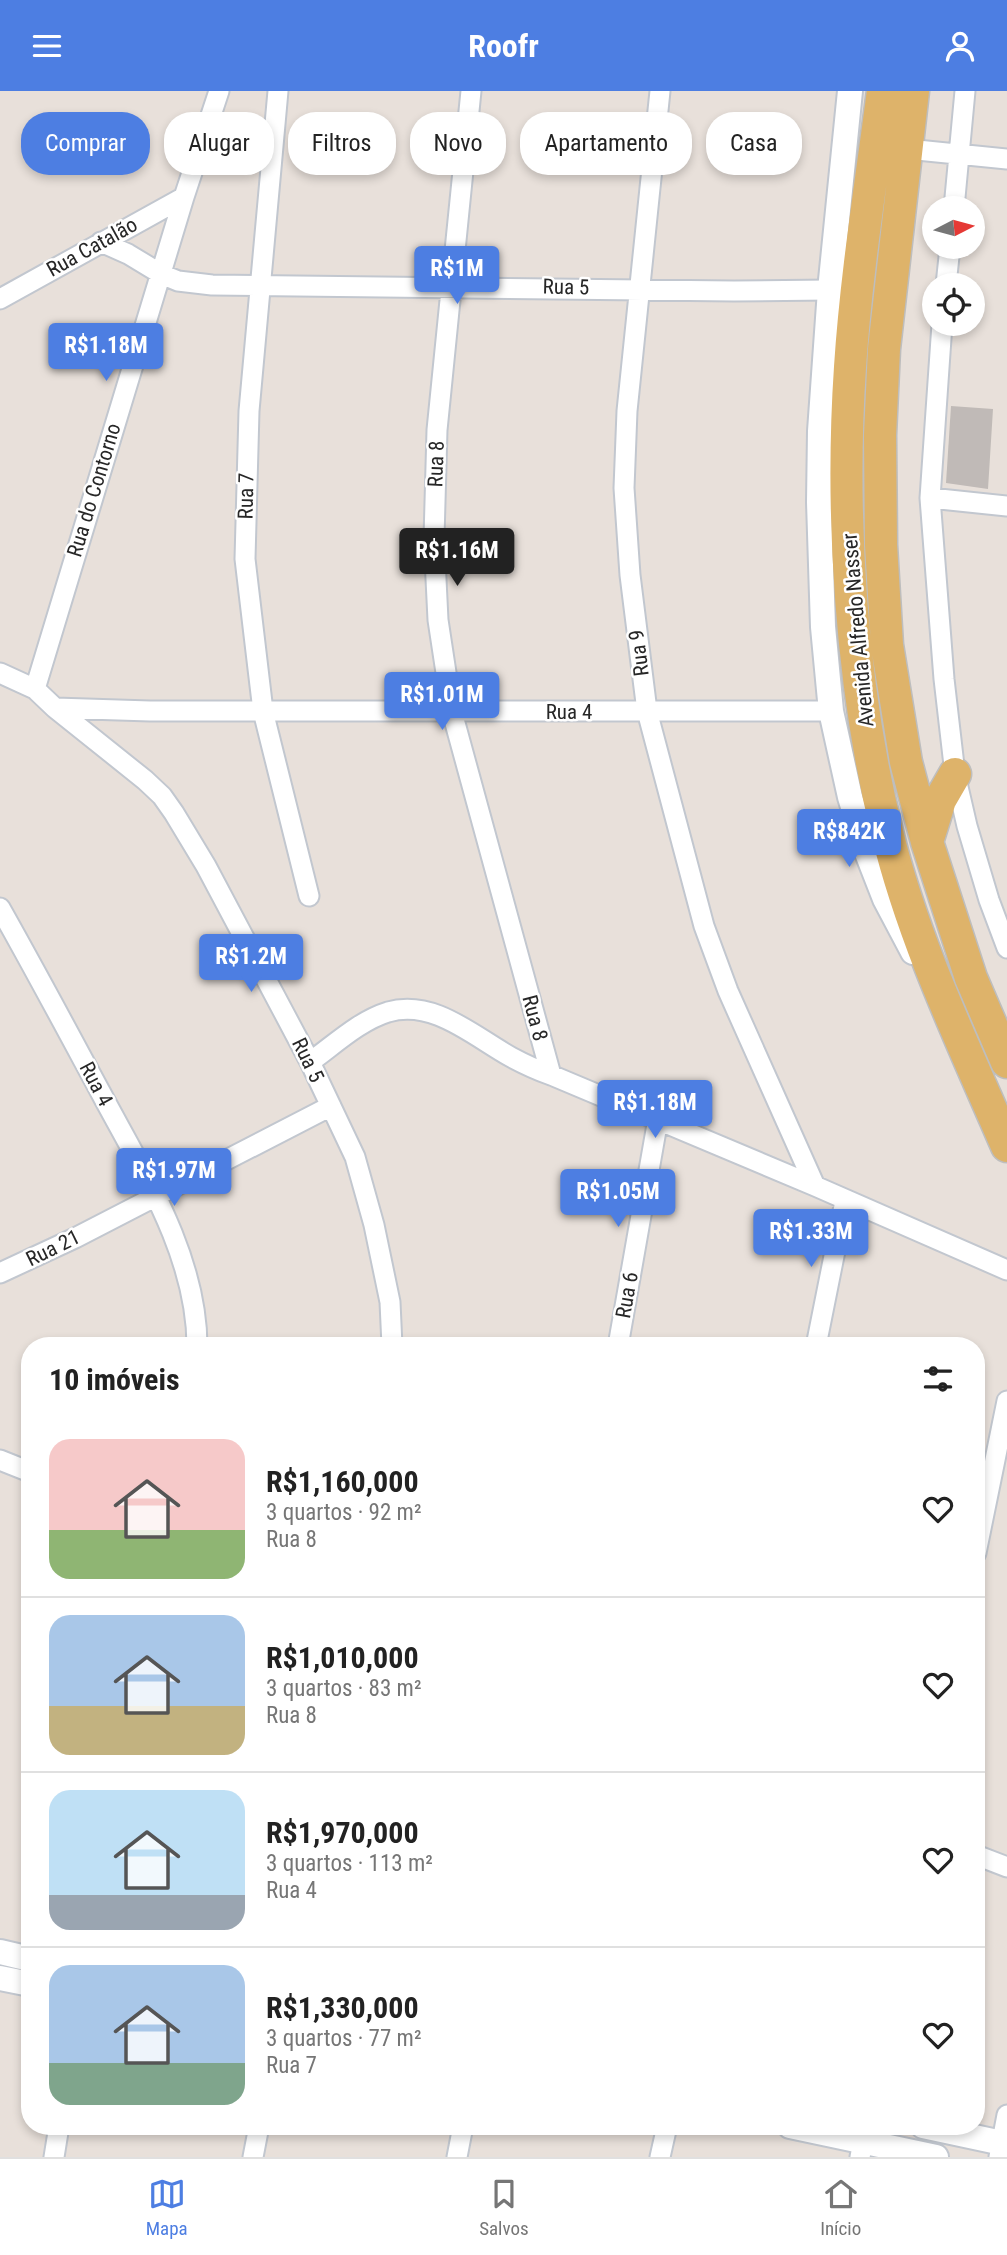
<!DOCTYPE html>
<html lang="pt">
<head>
<meta charset="utf-8">
<style>
	body { margin:0; font-family:"Roboto Condensed",sans-serif; background:#f2f2f2; color:#222; height:100vh; display:flex; flex-direction:column; font-size:26px; white-space:nowrap }
	* { box-sizing:border-box; margin:0 }
	p { font-size:23px; color:#767676 }
	.icon { flex:none; width:38px; height:38px; fill:none; stroke:currentColor; stroke-width:2; stroke-linecap:round; stroke-linejoin:round }
	.map { position:relative; flex:1; overflow:hidden }
	.side { position:absolute; left:21px; top:1246px; width:964px; height:798px; display:flex; flex-direction:column; background:#fff; border-radius:28px; box-shadow:0 4px 10px #0003 }
	.side>* { flex:none }
	.banner { position:absolute; left:21px; top:21px; width:966px; height:63px; display:flex; gap:14px }
	.needle { width:46px; rotate:84deg }
	.controls { position:absolute; left:922px; top:105px; display:grid; gap:14px }
	.controls a { display:grid; place-items:center; width:63px; height:63px; border-radius:50%; background:#fff; box-shadow:0 4px 10px #0003; font-size:35px }
	.price { position:absolute; translate:-50% -60px; padding:0 16px; border-radius:7px; background:#4d7ee2; color:#fff; font-size:23px; line-height:46px; filter:drop-shadow(0 2px 4px #0008) }
	.price::after { content:''; position:absolute; left:50%; top:42px; width:21px; height:16px; margin-left:-10px; background:inherit; clip-path:polygon(0 0,100% 0,50% 100%) }
	.price.current { background:#222; color:#fff }
	ul { padding:0; list-style:none }
	li { display:flex; align-items:center; gap:21px; height:175px; padding:0 28px }
	li+li { border-top:2px solid #e0e0e0 }
	li span { display:grid; place-items:center; flex:none; width:196px; height:140px; border-radius:21px; color:#555 }
	li>.icon { margin-inline-start:auto }
	span .icon { width:84px; height:84px; fill:#fffc; stroke-width:1 }
	li b { font-size:30px }
	h2 { display:flex; justify-content:space-between; align-items:center; height:84px; padding:0 28px; font-size:30px }
	.chip { padding:0 24px; border-radius:28px; background:#fff; box-shadow:0 4px 10px #0003; font-size:24px; line-height:63px }
	.chip.current { background:#4d7ee2; color:#fff }
	header { display:flex; justify-content:space-between; align-items:center; height:91px; padding:0 28px; background:#4d7ee2; color:#fff; font-size:32px; font-weight:700 }
	.tabs { display:flex; justify-content:space-around; align-items:center; height:98px; border-top:2px solid #e0e0e0; background:#fff; font-size:19px; color:#767676 }
	.tabs a { display:grid; justify-items:center; gap:4px }
	.tabs .current { color:#4d7ee2 }
	.map>svg:first-child { display:block }
	.building { fill:#c0bab7 }
	.lines { fill:none; stroke-linecap:round; stroke-linejoin:round }
	.minor-casing { stroke:#c2c7cf; stroke-width:23 }
	.tertiary-casing { stroke:#c2c7cf; stroke-width:28 }
	.primary-casing { stroke:#bebebe; stroke-width:35 }
	.minor { stroke:#fff; stroke-width:19 }
	.tertiary { stroke:#fff; stroke-width:24 }
	.primary { stroke:#deb36a; stroke-width:32 }
	.labels { text-anchor:middle; dominant-baseline:central; stroke-width:5; stroke-linejoin:round; paint-order:stroke }
	.street-label { font-size:21px; fill:#272727; stroke:#fff }
</style>
</head>
<body>
<header><svg class="icon" aria-label="menu" viewBox="0 0 24 24"><path d="M4 6h16M4 12h16M4 18h16"/></svg>Roofr<svg class="icon" aria-label="person" viewBox="0 0 24 24"><circle cx="12" cy="8" r="4"/><path d="M4 21q1-7 8-7t8 7"/></svg></header>
<div class="map">
<svg width="1007" height="2066" viewBox="0 0 1007 2066">
	<rect width="100%" height="100%" fill="#e8e0da"/>
	<!-- building -->
	<path class="building" d="M951,315L993,318L988,398L946,392Z"/>
	<g class="lines">
		<!-- minor casing -->
		<g class="minor-casing">
			<path id="minor" d="M278,0L249,320L245,468L263,620L309,805
				M471,0L437,339L434,447L438,529L452,621L551,984
				M660,0L627,320L624,397L630,484L647,620L704,835L728,900L815,1095
				M907,58L1007,68
				M954,117L965,0
				M101,151L128,163L161,183L178,190L212,194L734,200L830,199
				M946,194L950,156
				M0,208L184,106
				M942,233L930,407L944,588L955,683L967,735L989,809L1007,857
				M930,407L1007,415
				M0,582L35,598L55,617L145,689L162,705L174,722L206,775L310,971L355,1066L374,1134L390,1211L392,1255
				M35,598L184,106L219,0
				M55,617L150,620H831
				M0,817C35,879 68,941 102,1004C143,1081 197,1165 197,1255
				M310,971C334,954 359,930 388,921C434,908 473,945 511,966C524,973 537,979 551,984L815,1095L1007,1179
				M0,1182L75,1147L331,1015
				M618,1255L658,1028
				M816,1255L845,1110
				M0,1369L30,1381
				M976,1462L1007,1310
				M976,1764L1007,1776
				M54,2066L59,2035
				M253,2066L259,2035
				M457,2066L463,2035
				M660,2066L667,2035
				M860,2066L866,2035
				M999,2066L1007,2024"/>
		</g>
		<!-- tertiary casing -->
		<g class="tertiary-casing">
			<path id="tertiary" d="M850,0L830,199L820,340L819,411L823,536L831,620L850,706L867,762L885,808L913,861
				M0,1861L30,1868
				M0,1887L30,1893
				M790,2035L936,2066
				M923,2035L1007,2053"/>
		</g>
		<!-- primary casing -->
		<g class="primary-casing">
			<path id="primary" d="M883,0C871,92 856,184 850,276C840,424 851,596 887,741C913,849 963,953 1007,1055
				M913,0L884,258L880,344L881,454L887,554L906,671L927,751L971,887L1007,971
				M927,751L940,709L955,683"/>
		</g>
		<!-- minor -->
		<use href="#minor" class="minor"/>
		<!-- tertiary -->
		<use href="#tertiary" class="tertiary"/>
		<!-- primary -->
		<use href="#primary" class="primary"/>
	</g>
	<g class="labels">
		<!-- street labels -->
		<g class="street-label">
			<text transform="translate(92 156) rotate(-29)">Rua Catalão</text>
			<text transform="translate(566 196) rotate(1)">Rua 5</text>
			<text transform="translate(436 373) rotate(-88)">Rua 8</text>
			<text transform="translate(94 399) rotate(-73)">Rua do Contorno</text>
			<text transform="translate(246 405) rotate(-89)">Rua 7</text>
			<text transform="translate(858 539) rotate(-95)">Avenida Alfredo Nasser</text>
			<text transform="translate(639 562) rotate(-97)">Rua 9</text>
			<text x="569" y="621">Rua 4</text>
			<text transform="translate(535 927) rotate(75)">Rua 8</text>
			<text transform="translate(308 969) rotate(64)">Rua 5</text>
			<text transform="translate(96 993) rotate(62)">Rua 4</text>
			<text transform="translate(53 1157) rotate(-26)">Rua 21</text>
			<text transform="translate(627 1204) rotate(-80)">Rua 6</text>
		</g>
	</g>
</svg>
<div class="controls">
<a><svg class="needle" viewBox="-14 -14 28 28"><path d="M0-13l5 13h-10z" fill="#e53935"/><path d="M0 13l5-13h-10z" fill="#767676"/></svg></a>
<a><svg class="icon" aria-label="locate" viewBox="0 0 24 24"><circle cx="12" cy="12" r="6"/><path d="M12 2v4M12 18v4M2 12h4M18 12h4"/></svg></a>
</div>
<b class="price" style="left:457px;top:215px">R$1M</b>
<b class="price" style="left:106px;top:292px">R$1.18M</b>
<b class="price current" style="left:457px;top:497px">R$1.16M</b>
<b class="price" style="left:442px;top:641px">R$1.01M</b>
<b class="price" style="left:849px;top:778px">R$842K</b>
<b class="price" style="left:251px;top:903px">R$1.2M</b>
<b class="price" style="left:655px;top:1049px">R$1.18M</b>
<b class="price" style="left:174px;top:1117px">R$1.97M</b>
<b class="price" style="left:618px;top:1138px">R$1.05M</b>
<b class="price" style="left:811px;top:1178px">R$1.33M</b>
<div class="banner">
<a class="chip current">Comprar</a>
<a class="chip">Alugar</a>
<a class="chip">Filtros</a>
<a class="chip">Novo</a>
<a class="chip">Apartamento</a>
<a class="chip">Casa</a>
</div>
<section class="side">
<h2>10 imóveis<svg class="icon" aria-label="filters" viewBox="0 0 24 24"><path d="M4 7h16M4 17h16"/><circle cx="9" cy="7" r="2"/><circle cx="15" cy="17" r="2"/></svg></h2>
<ul>
<li><span style="background:linear-gradient(#f6c9c9 65%,#8fb573 0)"><svg class="icon" aria-label="home" viewBox="0 0 24 24"><path d="M3 11l9-7 9 7M6 9v11h12V9"/></svg></span><div><b>R$1,160,000</b><p>3 quartos · 92 m²</p><p>Rua 8</p></div><svg class="icon" aria-label="heart" viewBox="0 0 24 24"><path d="M12 20l-8-8c-3-5 5-10 8-4 3-6 11-1 8 4z"/></svg></li>
<li><span style="background:linear-gradient(#a9c7e8 65%,#c2b280 0)"><svg class="icon" aria-label="home" viewBox="0 0 24 24"><path d="M3 11l9-7 9 7M6 9v11h12V9"/></svg></span><div><b>R$1,010,000</b><p>3 quartos · 83 m²</p><p>Rua 8</p></div><svg class="icon" aria-label="heart" viewBox="0 0 24 24"><path d="M12 20l-8-8c-3-5 5-10 8-4 3-6 11-1 8 4z"/></svg></li>
<li><span style="background:linear-gradient(#bfe0f5 75%,#9aa5b1 0)"><svg class="icon" aria-label="home" viewBox="0 0 24 24"><path d="M3 11l9-7 9 7M6 9v11h12V9"/></svg></span><div><b>R$1,970,000</b><p>3 quartos · 113 m²</p><p>Rua 4</p></div><svg class="icon" aria-label="heart" viewBox="0 0 24 24"><path d="M12 20l-8-8c-3-5 5-10 8-4 3-6 11-1 8 4z"/></svg></li>
<li><span style="background:linear-gradient(#a9c7e8 70%,#7fa58c 0)"><svg class="icon" aria-label="home" viewBox="0 0 24 24"><path d="M3 11l9-7 9 7M6 9v11h12V9"/></svg></span><div><b>R$1,330,000</b><p>3 quartos · 77 m²</p><p>Rua 7</p></div><svg class="icon" aria-label="heart" viewBox="0 0 24 24"><path d="M12 20l-8-8c-3-5 5-10 8-4 3-6 11-1 8 4z"/></svg></li>
</ul>
</section>
</div>
<nav class="tabs">
<a class="current"><svg class="icon" aria-label="map" viewBox="0 0 24 24"><path d="M3 6l6-2 6 2 6-2v14l-6 2-6-2-6 2zM9 4v14M15 6v14"/></svg>Mapa</a>
<a><svg class="icon" aria-label="saved" viewBox="0 0 24 24"><path d="M7 4h10v16l-5-4-5 4z"/></svg>Salvos</a>
<a><svg class="icon" aria-label="home" viewBox="0 0 24 24"><path d="M3 11l9-7 9 7M6 9v11h12V9"/></svg>Início</a>
</nav>
</body>
</html>
